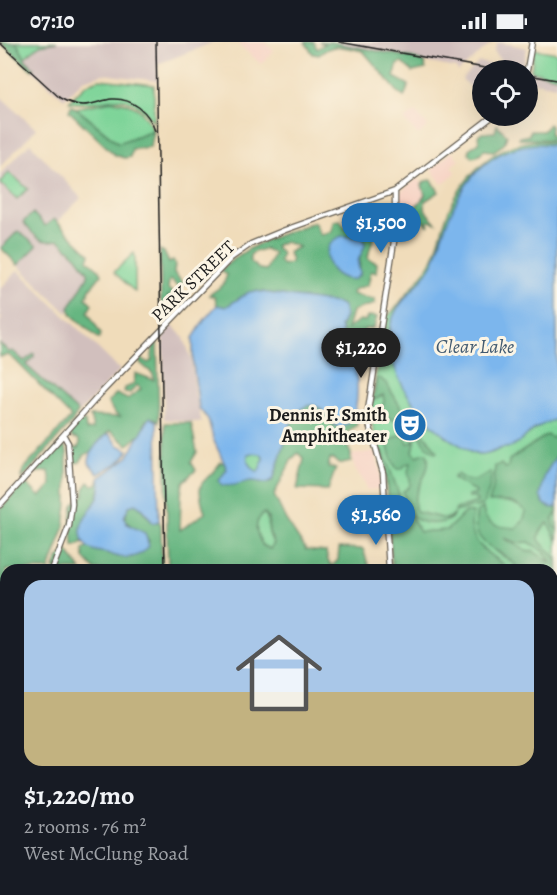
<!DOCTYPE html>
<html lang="en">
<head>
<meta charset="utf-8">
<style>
	body { margin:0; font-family:Alegreya,serif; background:#242831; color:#f1f3f6; height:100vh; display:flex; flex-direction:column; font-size:22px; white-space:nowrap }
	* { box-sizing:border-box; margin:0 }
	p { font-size:20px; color:#9ea1a6 }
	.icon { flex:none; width:33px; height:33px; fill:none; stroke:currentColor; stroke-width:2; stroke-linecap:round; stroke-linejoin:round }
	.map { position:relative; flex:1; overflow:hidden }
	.panel { position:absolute; left:0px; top:522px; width:558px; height:332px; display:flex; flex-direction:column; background:#171b24; border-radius:18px 18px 0 0; box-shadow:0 6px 24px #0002 }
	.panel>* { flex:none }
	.buttons { position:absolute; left:472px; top:18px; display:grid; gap:12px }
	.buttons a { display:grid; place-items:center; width:66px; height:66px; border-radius:50%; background:#171b24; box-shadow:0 6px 24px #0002; font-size:30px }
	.price { position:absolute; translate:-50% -51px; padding:0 14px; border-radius:21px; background:#1f6fb2; color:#fff; font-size:20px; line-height:39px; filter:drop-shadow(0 2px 3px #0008) }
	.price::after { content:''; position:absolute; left:50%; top:36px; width:18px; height:14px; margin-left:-9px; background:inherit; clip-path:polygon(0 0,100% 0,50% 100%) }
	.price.on { background:#222; color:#fff }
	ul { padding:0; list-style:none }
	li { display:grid; align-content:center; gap:12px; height:318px; padding:0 24px }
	li span { display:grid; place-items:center; height:186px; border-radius:18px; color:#555 }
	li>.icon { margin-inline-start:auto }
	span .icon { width:108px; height:108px; fill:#fffc; stroke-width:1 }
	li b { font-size:26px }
	.status { display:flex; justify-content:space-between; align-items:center; height:42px; padding:0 30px; background:#171b24; direction:ltr }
	.status svg { height:16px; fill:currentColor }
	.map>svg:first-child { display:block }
	.built { fill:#f6d2c3 }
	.industrial { fill:#d1bfbd }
	.green { fill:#7ed499; stroke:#4d785a; stroke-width:1.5 }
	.forest { fill:#66b681; stroke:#41694e; stroke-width:1.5; fill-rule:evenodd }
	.water { fill:#7cb6ed; stroke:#4c6984; stroke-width:1.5; fill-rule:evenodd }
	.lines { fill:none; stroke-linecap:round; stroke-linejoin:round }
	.minor-casing { stroke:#665f53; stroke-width:7 }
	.minor { stroke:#fff; stroke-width:4.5 }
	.rail { stroke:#1c1c1c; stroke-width:1.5 }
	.labels { text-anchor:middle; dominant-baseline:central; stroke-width:6; stroke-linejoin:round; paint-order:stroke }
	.street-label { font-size:18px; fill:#1c1c1c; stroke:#fcf5e5 }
	.poi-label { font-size:18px; font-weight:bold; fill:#1c1c1c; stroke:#fcf5e5; text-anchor:end }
	.water-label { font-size:20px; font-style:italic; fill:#425a70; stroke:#fcf5e5 }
</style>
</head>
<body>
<div class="status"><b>07:10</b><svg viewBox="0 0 49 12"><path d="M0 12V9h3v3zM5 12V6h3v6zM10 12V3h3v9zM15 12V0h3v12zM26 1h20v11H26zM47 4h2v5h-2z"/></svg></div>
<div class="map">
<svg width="557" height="853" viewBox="0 0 557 853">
	<rect width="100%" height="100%" fill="#fcf5e5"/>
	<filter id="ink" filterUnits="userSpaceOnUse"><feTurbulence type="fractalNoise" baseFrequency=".0167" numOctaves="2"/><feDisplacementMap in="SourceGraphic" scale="12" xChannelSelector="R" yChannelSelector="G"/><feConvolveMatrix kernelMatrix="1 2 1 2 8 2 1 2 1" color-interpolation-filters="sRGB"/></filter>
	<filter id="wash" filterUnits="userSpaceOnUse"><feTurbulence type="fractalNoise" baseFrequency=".008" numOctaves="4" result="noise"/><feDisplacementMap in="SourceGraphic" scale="24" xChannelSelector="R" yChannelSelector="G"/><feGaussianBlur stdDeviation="1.35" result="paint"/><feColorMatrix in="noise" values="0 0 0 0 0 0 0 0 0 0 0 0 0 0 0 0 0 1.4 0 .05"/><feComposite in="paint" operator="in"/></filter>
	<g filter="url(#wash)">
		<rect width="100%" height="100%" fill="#f0dcba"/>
		<!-- built -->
		<path class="built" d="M239,0H264L274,9L261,22L240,4Z
			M415,70L428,84L418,93L404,78Z
			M452,110L459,118L451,124L456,131L442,142L431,127Z
			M418,136L429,152L414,169L399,171V151Z
			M374,409L380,428L382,447L366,448L365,441L355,427L352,413Z"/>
		<!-- industrial -->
		<path class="industrial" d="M1,0H214L158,22V39L103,32L83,38L64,57Z
			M318,0H491V2L458,30L456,26Z
			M498,0L527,6L522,28H483V60L462,37L479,20L505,25L494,9Z
			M529,28L557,35V44L528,39Z
			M0,54L36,87L0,125Z
			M30,101L81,156L57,180L53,189L94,231L67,271L0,206V132Z
			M18,228L120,328L79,371L26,323L34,315V313L24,319L13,309L10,310L0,302V279L2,277L0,275V247Z
			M170,281L184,296L191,316L195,352L202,381L164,377L163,289Z
			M557,726V840L552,842V731Z
			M414,848H489L487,853H414Z"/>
		<!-- green -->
		<path class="green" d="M15,0H57L40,3L25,15Z
			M534,7L557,11V35L531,29Z
			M100,37L154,43V80C121,39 108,67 69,60C78,50 86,40 100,37Z
			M112,59C133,60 145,69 153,88L119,101L76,66Z
			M536,99L557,100V103C512,98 476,118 457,159C447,179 443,200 434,220C421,246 386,265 389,298C390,307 397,319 400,328C408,349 410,358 428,374L426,376L446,395L462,403L471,411L479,413L491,411L502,406L510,405L543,382L557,377V528L497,510L513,520L519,528H501L504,523L480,504L392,528L385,432L370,374L384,276C393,272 399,261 406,253C414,242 425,232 431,220C438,206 441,190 446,176C461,136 492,102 536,99Z
			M9,130L28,147L17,157L0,141Z
			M134,211L135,214V250L114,230Z
			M253,411L261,412L264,417L258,431C250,425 246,422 248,412Z
			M262,472H265C269,478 267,483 269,491C270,496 273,498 273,504L270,507L263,504C256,492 253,483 262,472Z"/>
		<!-- forest -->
		<path class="forest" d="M0,0L17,1L26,18L34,26L32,28Z
			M305,0H314L317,7L325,2L319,0H330L414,16L424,21L426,27L413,30L402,21L398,22L394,35L409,43L404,55L397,49L363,9C344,5 333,0 319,13L313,12Z
			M71,64L76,66L118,101L153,88L150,105L132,107L130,115L124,116L115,113L69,69Z
			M549,82L551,84L550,93L557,94V98L519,97V95L529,93L530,89H543Z
			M497,83L507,93L504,102L494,109L484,108L477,114L472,115L469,111V107L479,100L478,94L482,91L495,90Z
			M432,138L439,150L425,159C423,170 430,173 436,181L429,179L427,180L429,184L418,176L408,186L404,169C415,167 419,162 425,153L422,143L425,139Z
			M33,171L45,184L54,177L90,212L88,218L100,228L102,232L90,247L86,256L92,262L88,270L101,292L99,297L72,273L69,266L88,234V230L77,215L59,198C38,202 36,195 23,180Z
			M375,172L378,175C379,189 369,202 368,217L377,221L376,231L371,229L368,243L353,248L352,252L375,258V262L352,269L347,287L360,278L365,279L368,274L377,275L374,285L370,287H365L359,296L360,310L353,317C348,295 334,298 345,274L341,262L255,249L248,251L226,265L217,263L215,255L209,253L223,243L227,233L221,228C249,201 278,194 314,180L321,193L332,189L333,179L340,178L346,186L367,185L372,173ZM342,194L361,195C361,208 358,219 360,232L355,237C337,233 326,230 328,208ZM285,200L299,205L288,210L291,217V221L283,223L279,219L282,211L275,205L278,202ZM265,207L274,211L266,228L259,227L250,219V213L256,209Z
			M18,189L37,204L18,223L1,206Z
			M160,208L164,210L169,221L173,219L175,221L174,231L184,242L178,245L171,238L169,239L168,247L173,251L169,257L168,254L164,264L166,275L161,260Z
			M157,297L159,380L155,376L146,378L142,391L128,403L110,389C102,394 101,401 94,407C86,414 86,409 80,420L76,421L72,415L71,406H78L80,401L78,397L71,395V386L76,380L85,379L86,388L93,387L90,374L121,375L114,371L108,360L116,352L127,357L141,347L137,343L130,351L124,350L125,346C134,343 135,341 135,331L154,338L153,332L139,320V317L140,315L148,321L152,318L153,300Z
			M0,302L9,310L13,309L24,319L34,312V315L26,323L78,370L72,380L22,437L23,428L71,375L15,318L8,313L0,315Z
			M380,336L387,342L403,369L402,372H399L397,380L383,372L381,368L384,359L383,353L372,359L377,337Z
			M306,363C322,362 325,374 334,384L350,381L352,374H355L357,383L343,394L351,412V419L338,422L334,417H330L328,425L336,426L328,448L297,447L304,417L298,411L292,417L274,453L286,478L306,508L326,510L328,519L332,524L338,518L339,506L363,507L369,525L360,528H168L165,381H191L197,410L191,420L196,428L183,440L181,453L180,488L205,471C194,434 202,447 221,420L225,421L226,429L249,438L267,441L273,438L293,376ZM264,471L268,476L269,490L274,502L270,507L263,504C256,492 252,481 264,471Z
			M422,389L437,409L436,411L427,405L421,395L418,393L416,395L413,410L417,414L424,411L427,412C435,431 406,452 417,470L446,477L454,473C448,482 429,484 418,478C409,474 405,458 403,449C415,444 409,437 408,429L411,421L406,422L402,427H397C390,418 388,407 387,398L393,397L400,393L405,395L408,401L414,400L411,390Z
			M557,389V415L545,432L557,464V470L553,477L554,485L557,486V499L548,481C544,484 538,491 539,497C541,504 554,509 557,519C557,533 557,557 557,572L552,568V528H519C502,503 468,508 477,469L483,466C484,484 500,485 516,486L523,479L526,470C515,458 503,459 489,460L493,447L495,424L501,422L505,426L508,425L509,418L547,393L552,396L555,395ZM504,496L518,501L529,500L544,509L551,521L533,509L528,510Z
			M63,402L67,409V462L64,486L49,528H6V632L0,644V467L25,440L40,455L51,443L49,429L33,431L58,404Z
			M383,408L399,452L398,457L392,458L391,464L389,463L387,436L380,412Z
			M490,430C493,441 488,453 483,463L455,470L456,467L477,460L476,457L468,455V453H475L476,450L453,436L457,432C470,443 477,438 490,430Z
			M99,438C105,464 73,478 84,501L82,500L79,503L73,504L72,486H70L73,463L84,453V447L89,440L93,443L97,442Z
			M132,462L138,463L153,481L159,479L161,483L162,528L153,526L148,528H95L84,516L83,507L87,505C93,509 99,509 106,511C130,517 132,519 149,499C143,486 133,489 125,478L127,467Z
			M465,470L473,471C465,496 485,510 504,523L501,528H392L389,479H399L410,473L420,490L447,488Z
			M67,508L81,528H54L57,518Z
			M552,629L557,631V709L552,713Z
			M0,747H6V762L2,760L0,785L6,789V848H42L37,853H0Z"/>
		<!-- water -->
		<path class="water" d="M536,102L557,103V377C548,380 540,383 532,389C525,394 519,402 511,405C508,406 504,406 502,406C494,409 489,413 480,413C471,413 467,406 460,403C422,383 384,331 390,285C394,261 419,245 431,225C437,215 439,202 443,191C459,145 484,106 536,102Z
			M342,194L363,196C369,206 359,210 358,221C358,224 360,228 360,232L355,237C327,240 315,203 342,194Z
			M255,249L336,261L343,264L345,274L340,285L342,289L341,296C344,300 349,302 351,307C358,324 364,379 341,386C330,383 330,374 321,367C306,356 295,371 290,384L273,438L267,441C262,441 257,439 252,439C241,439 236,446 222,443L219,439L227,427L214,399L208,377L199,366L193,322V296L205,277L217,263L226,265L249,250ZM253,411L261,412L264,417L258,430C250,425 246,421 248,412Z
			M150,375L157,379L159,479L153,481L143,467L135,462L129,464L124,475L127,482L145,491L149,504C142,513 132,517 120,515C116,515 111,512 107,511C102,510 98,510 93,508C81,504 78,488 84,477C94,460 103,458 99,436L127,416Z
			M109,392L118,403L128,408C126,419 108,426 98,432L89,421C89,410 99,397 109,392Z
			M557,413V465C548,468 543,462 540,454L545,432Z
			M254,848H372L371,853H254Z"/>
	</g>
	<g filter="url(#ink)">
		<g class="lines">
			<!-- minor casing -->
			<g class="minor-casing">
				<path id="minor" d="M527,28L532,0
					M0,463L102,350L231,216L251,202L285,188L395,149L493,74
					M52,528L69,484L72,462L68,401L64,394
					M389,528L383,431L367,375L395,193V149
					M0,651L6,639
					M116,848L118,853
					M411,853L412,848"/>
			</g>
			<!-- minor -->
			<use href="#minor" class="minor"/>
			<!-- rail -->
			<path class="rail" d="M156,0L165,528
				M339,0L496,28
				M0,1L60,56C67,60 75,63 83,63C93,63 102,58 112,57C133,56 149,70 155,89
				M528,33L557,38
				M171,848V853"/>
		</g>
	</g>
	<!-- icons -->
	<defs>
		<g id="theatre-disc" transform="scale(1.725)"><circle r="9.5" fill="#1f6fb2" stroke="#fcf5e5"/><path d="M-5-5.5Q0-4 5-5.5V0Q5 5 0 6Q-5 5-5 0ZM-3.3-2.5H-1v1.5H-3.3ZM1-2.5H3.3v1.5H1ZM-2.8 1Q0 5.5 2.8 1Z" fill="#fff"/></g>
	</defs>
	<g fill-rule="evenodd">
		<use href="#theatre-disc" x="410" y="383"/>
	</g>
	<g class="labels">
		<!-- street labels -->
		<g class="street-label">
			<text transform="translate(193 239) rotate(-44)">PARK STREET</text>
		</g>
		<!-- poi labels -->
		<g class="poi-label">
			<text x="387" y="373">Dennis F. Smith<tspan x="387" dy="21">Amphitheater</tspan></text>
		</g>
		<!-- water labels -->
		<g class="water-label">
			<text x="475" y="304">Clear Lake</text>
		</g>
	</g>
</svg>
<div class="buttons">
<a><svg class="icon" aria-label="locate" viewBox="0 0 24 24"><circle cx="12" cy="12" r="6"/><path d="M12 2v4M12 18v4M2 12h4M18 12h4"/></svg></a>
</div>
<b class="price" style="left:381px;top:212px">$1,500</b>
<b class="price on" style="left:361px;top:337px">$1,220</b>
<b class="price" style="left:376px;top:504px">$1,560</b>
<section class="panel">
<ul>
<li><span style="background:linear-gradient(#a9c7e8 60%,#c2b280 0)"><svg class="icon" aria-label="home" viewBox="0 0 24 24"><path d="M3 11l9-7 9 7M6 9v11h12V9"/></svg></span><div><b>$1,220/mo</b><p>2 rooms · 76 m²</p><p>West McClung Road</p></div></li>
</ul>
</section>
</div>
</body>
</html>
